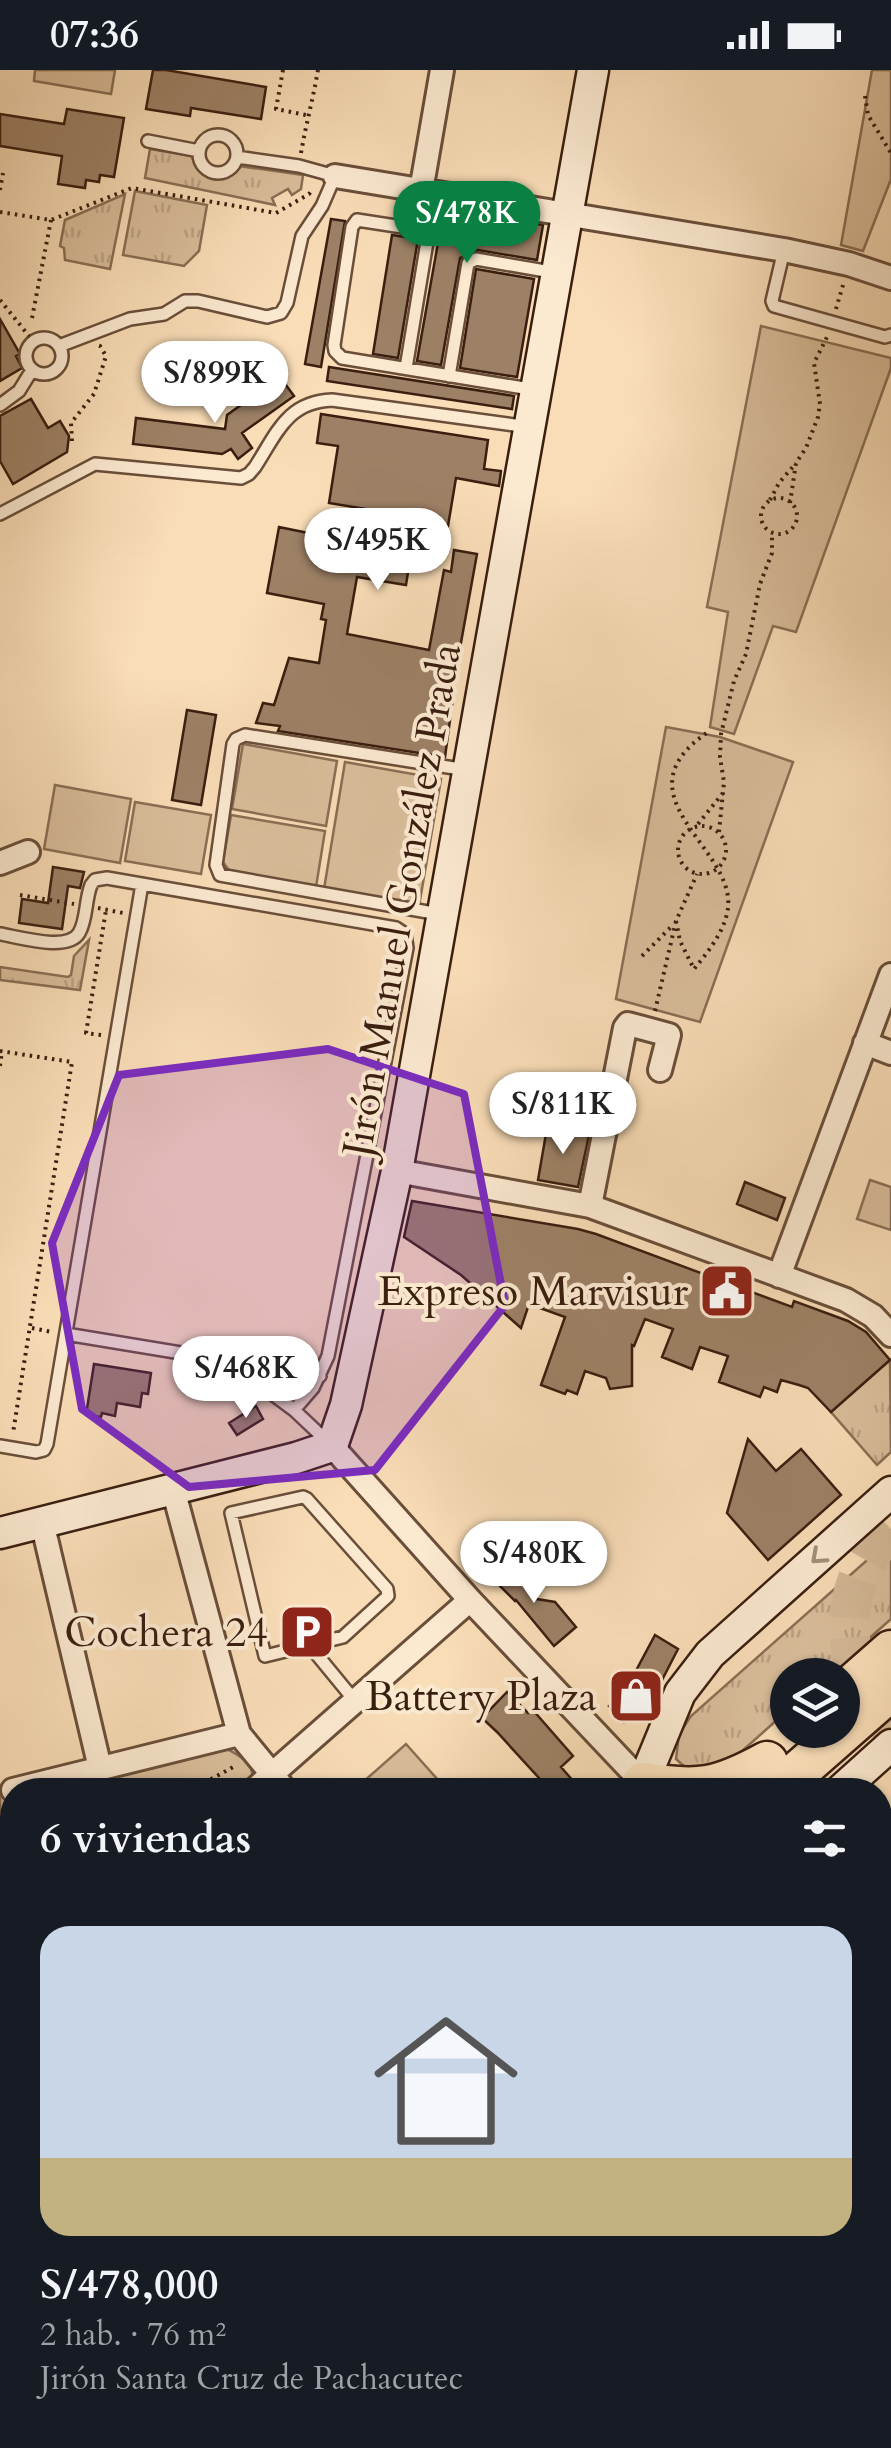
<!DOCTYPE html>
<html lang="es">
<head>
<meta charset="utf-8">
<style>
	body { margin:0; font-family:Cardo,serif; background:#242831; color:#f1f3f6; height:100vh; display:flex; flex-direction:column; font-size:38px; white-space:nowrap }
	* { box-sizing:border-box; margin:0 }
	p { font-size:32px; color:#9ea1a6 }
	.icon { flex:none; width:55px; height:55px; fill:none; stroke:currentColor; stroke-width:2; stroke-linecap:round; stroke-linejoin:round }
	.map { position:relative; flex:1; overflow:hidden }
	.details { position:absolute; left:0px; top:1708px; width:892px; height:672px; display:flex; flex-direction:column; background:#171b24; border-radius:40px 40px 0 0; box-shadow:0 2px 8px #0004 }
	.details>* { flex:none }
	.fabs { position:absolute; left:770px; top:1588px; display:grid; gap:20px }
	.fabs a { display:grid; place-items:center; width:90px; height:90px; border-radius:50%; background:#171b24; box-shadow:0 2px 8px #0004; font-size:50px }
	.price { position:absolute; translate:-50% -85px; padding:0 22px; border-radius:35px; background:#fff; color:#222; font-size:32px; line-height:65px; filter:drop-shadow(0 2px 5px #0008) }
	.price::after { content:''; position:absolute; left:50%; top:60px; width:30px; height:22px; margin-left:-15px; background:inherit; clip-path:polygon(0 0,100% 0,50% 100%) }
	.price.active { background:#0b8043; color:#fff }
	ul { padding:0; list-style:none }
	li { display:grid; align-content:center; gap:20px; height:530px; padding:0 40px }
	li span { display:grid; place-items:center; height:310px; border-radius:30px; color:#555 }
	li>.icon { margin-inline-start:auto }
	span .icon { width:180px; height:180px; fill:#fffc; stroke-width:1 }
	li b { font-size:42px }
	h2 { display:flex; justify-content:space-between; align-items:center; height:120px; padding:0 40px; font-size:42px }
	.status { display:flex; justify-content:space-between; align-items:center; height:70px; padding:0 50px; background:#171b24; direction:ltr }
	.status svg { height:28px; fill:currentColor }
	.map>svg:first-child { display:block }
	.grass { fill:url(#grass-tufts); stroke:#8a6e54; stroke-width:2.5 }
	.green { fill:#d9bd9a; stroke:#8a6e54; stroke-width:2.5 }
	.building { fill:#9d8166; stroke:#3a1e0f; stroke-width:2.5 }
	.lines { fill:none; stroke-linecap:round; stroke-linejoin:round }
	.highway-tunnel { stroke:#d3b795; stroke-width:40; stroke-dasharray:40 20; stroke-linecap:butt }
	.lane-casing { stroke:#6a4e39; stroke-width:16 }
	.street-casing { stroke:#6a4e39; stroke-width:28 }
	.secondary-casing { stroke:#3a1e0f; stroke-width:35 }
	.highway-casing { stroke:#3a1e0f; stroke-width:45 }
	.path { stroke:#3a1e0f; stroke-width:4; stroke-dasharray:2.5 5; stroke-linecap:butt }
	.lane { stroke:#fbe9d0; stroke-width:11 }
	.street { stroke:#fbe9d0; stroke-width:22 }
	.secondary { stroke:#fbe9d0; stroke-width:30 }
	.highway { stroke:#f9ddb7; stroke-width:40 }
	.oneway { stroke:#a48e79 }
	.marked { fill:#7b2cbf; fill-opacity:0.2; stroke:#7b2cbf; stroke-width:8; stroke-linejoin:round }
	.labels { text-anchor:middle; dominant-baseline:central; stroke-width:8; stroke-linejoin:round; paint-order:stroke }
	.street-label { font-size:42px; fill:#3a1e0f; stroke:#fbe9d0 }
	.poi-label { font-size:42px; fill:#3a1e0f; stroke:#fbe9d0; text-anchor:end }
</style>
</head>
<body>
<div class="status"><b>07:36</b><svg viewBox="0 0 49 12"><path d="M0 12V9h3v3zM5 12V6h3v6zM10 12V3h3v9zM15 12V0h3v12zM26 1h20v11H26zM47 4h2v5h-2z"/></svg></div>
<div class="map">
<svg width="891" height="2378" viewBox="0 0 891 2378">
	<defs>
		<pattern id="grass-tufts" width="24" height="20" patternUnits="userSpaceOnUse" patternTransform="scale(2.5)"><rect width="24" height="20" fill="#d9bd9a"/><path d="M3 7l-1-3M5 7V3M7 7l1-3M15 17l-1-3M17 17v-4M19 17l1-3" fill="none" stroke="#bba284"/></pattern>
	</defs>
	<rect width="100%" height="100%" fill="#f9ddb7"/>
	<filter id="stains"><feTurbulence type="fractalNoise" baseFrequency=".002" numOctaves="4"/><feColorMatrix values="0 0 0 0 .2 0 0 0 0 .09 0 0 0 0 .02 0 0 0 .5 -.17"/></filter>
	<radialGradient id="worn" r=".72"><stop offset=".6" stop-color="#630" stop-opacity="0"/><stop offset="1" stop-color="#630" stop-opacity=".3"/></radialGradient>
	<!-- grass -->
	<path class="grass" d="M150,79L192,86C200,112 221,117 239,96L303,105L301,119L292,125L288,119L272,128L275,135L145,108Z
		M135,121L207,135L199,181L184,196L123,185Z
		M125,124L110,199L65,190L64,178L60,176L65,150Z
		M89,870L80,920L0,910V897L68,907L71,905L74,886Z
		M890,1290L891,1382L877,1395L831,1342Z
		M891,1469V1549L828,1605H788L787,1641L723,1698L687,1699L676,1689L679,1664L691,1646Z"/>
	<!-- green -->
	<path class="green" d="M35,0H115L111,24L34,11Z
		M872,0H891V109L863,181L841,175Z
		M761,256L891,288V298L796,562L773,556L734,664L710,657L728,542L707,537Z
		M666,657L720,667L793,692L700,952L616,929Z
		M243,674L337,691L326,756L232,739Z
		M345,692L441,709L419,836L324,819Z
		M55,715L131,729L120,793L44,779Z
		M135,732L211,745L201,804L125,791Z
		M231,745L325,761L316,817L230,802L223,792Z
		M870,1110L891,1117V1160L857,1149Z
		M406,1674L447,1720H354Z
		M223,1677C242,1686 265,1699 244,1720H29Z
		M12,1724V1927L0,1939V1727Z"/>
	<!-- building -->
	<path class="building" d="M153,0H166L266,17L261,49L191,38L190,46L146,39Z
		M67,39L124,48L114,107L100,105L99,112L86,110L85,118L58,114L62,86L0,76V44L64,54Z
		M444,139L543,155L537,190L478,180L460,188L441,295L417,291Z
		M331,149L345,151L321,297L305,294Z
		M392,165L418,169L398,288L373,284Z
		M476,199L534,209L517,307L460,298Z
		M0,249L20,284L16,286L22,298L0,311Z
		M329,297L514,326L512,339L327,311Z
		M280,307L294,326L242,363L252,378L238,389L231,379L222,384L133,374L136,348L225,359L227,345Z
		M31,329L48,358L60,351L69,366L67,382L13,414L0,391V346Z
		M321,344L488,370L484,399L501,401L499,416L456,408L447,462L415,457L406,515L357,507L347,564L429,580L444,500L451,502L454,480L477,484L451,628H453L445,687L278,661L280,656L256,653L263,633L274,635L289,588L319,593L326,550L321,549L324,534L267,523L279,457L318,465L316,471L384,483L390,443L329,433L338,376L317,373Z
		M187,640L216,645L201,735L172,730Z
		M53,797L84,802L80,818L68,816L62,859L19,853L22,829L48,833Z
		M547,1058L589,1065L578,1117L538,1110Z
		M745,1112L785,1128L777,1150L737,1134Z
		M412,1131L578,1159L596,1164L792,1237L794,1231L848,1251L866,1262L890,1290L831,1342L808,1318L799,1315L781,1310L777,1322L764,1317L760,1327L719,1312L728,1286L700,1277L692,1299L662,1287L673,1259L645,1249L634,1276L632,1275V1316L610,1319L606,1308L585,1301L577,1324L567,1320L565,1324L541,1315L565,1247L529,1234L521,1258L461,1205L404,1167Z
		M94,1294L151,1303L148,1324L142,1323L140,1337L117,1333L115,1346L102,1343L101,1347L86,1345Z
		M256,1336L263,1349L237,1365L229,1353Z
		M748,1369L776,1401L801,1379L841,1425L768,1490L727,1443Z
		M501,1491L537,1529L555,1532L576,1557L554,1576L516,1530L515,1531L488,1504Z
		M655,1565L678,1579L643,1647L624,1652L609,1636L624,1623Z
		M507,1622L528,1643L532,1639L573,1686L561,1697L581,1720H550L497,1662L482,1648Z"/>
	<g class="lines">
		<!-- highway-tunnel -->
		<path class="highway-tunnel" d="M891,1459C834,1516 837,1598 891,1657"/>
		<!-- lane casing -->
		<g class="lane-casing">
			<path id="lane" d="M199 84a19 19 0 1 1 38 0a19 19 0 1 1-38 0Z
				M148,71L199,81
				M784,180L772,231L774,236L885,267L891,265
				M26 286a18 18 0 1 1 36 0a18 18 0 1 1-36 0Z
				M59,276L130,249L164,244L185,231H198L267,247L281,243L287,233L302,166L322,136L335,106L299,96L237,87
				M406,298L428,166L422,160L357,150L352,157L334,275L335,281L342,288L536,320
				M449,306L468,193L476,189L557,203
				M0,335L19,321L32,300
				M0,444L95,394L241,408L249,404L255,397C277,363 287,332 332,330L529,357
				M439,844L220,805L216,795L233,674L236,669L245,665L467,700
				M0,864C19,867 68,882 79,863C87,850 85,830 91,815L95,810L107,808L396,858L405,864L407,878L328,1286L313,1318L294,1340
				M66,1264L320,1306
				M232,1294L294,1340L330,1374
				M0,1376L36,1382L44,1380L47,1374L142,814
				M303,1427L307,1429L387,1519L388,1526L343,1567L265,1586L231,1443Z
				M309,1575L355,1631"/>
		</g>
		<!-- street casing -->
		<g class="street-casing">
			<path id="street" d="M335,106L784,180L849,194L891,208
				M421,121L442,0
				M0,793L28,782
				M865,973L891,983
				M397,1101L590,1136L846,1230L873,1246L891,1265
				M590,1136L625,958L628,954L669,965L660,1000
				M779,1206L891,905
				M332,1376L470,1530L643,1713
				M173,1419L239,1664L285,1720
				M42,1452L100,1698
				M13,1720L239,1664
				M254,1720L470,1530
				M0,1948L12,1937
				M0,2133L12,2122
				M880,2248L891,2261
				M746,2368L755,2378
				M862,2378L874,2368"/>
		</g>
		<!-- secondary casing -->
		<g class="secondary-casing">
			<path id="secondary" d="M0,1463L296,1388L332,1376L346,1335L397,1101L593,0
				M640,1720L680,1623L710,1584L891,1422
				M841,1720L891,1675
				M0,2332L12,2321
				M117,2378L129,2368"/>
		</g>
		<!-- highway casing -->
		<g class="highway-casing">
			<path id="highway" d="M842,1624L891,1581
				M643,1720V1713C698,1722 718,1719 767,1692
				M777,1720L891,1620
				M3,2378L14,2368
				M48,2378L60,2368"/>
		</g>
		<!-- path -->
		<path class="path" d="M283,0L276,39L306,45
			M865,26L868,45L891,83
			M301,83C306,54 313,29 318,0
			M0,120L3,103
			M0,142L51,150L132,118L276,143L309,124L312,120
			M0,230L29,266
			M836,239L843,215
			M32,248L51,150
			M72,371L71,353L94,324L106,286L100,276L97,275
			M761 446a18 18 0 1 1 36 0a18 18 0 1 1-36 0Z
			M770,430L779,413L796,393
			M790,433L796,393L806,378L818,347L820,334L814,293L827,267
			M698,754L723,723
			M678 780a24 24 0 1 1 48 0a24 24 0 1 1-48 0Z
			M719,762L724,712L720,687L721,664L734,611L746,584L760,514L772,483V463
			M20,825L74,834
			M98,838L123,843
			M676,851L680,871L694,899C708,882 725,861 728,838C735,777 614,726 708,662
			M642,886L673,855
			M655,941L676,851L697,804
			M101,965L86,963L106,840
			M0,981L72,992L13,1363
			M0,996L2,981
			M32,1258L52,1262
			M191,1720L237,1695
			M880,2303L891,2315
			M556,2368L566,2378
			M179,2378L191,2368"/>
		<!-- lane -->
		<use href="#lane" class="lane"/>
		<!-- street -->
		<use href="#street" class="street"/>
		<!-- secondary -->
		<use href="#secondary" class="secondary"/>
		<!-- highway -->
		<use href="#highway" class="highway"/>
	</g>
	<!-- one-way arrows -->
	<defs><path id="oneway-chevron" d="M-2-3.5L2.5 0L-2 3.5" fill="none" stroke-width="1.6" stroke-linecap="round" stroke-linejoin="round" transform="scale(2.5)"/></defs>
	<use class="oneway" href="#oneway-chevron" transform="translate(818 1487) rotate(138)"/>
	<!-- marked area -->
	<path class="marked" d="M328,979L464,1024L505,1235L375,1400L189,1417L82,1339L52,1173L119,1005Z"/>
	<!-- icons -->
	<defs>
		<g id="civic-square" transform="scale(2.875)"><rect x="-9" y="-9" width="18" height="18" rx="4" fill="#8f2418" stroke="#fbe9d0"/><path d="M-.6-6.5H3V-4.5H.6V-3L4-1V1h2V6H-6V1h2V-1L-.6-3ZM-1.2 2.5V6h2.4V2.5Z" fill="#fff"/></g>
		<g id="parking-square" transform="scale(2.875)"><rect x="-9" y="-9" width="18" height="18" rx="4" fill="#8f2418" stroke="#fbe9d0"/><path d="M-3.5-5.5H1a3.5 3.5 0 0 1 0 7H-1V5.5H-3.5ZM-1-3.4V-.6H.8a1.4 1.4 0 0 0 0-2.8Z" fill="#fff"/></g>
		<g id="shop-square" transform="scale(2.875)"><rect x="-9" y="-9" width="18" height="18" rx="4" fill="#8f2418" stroke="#fbe9d0"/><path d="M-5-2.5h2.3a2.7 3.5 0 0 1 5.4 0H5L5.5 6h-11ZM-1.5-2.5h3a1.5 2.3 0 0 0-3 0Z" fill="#fff"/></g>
	</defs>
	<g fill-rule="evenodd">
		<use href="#civic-square" x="727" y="1221"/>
		<use href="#parking-square" x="307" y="1562"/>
		<use href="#shop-square" x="636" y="1626"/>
	</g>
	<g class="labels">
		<!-- street labels -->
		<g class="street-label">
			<text transform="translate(402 830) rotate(-80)">Jirón Manuel González Prada</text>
		</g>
		<!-- poi labels -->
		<g class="poi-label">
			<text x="688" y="1221">Expreso Marvisur</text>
			<text x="268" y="1562">Cochera 24</text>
			<text x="597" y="1626">Battery Plaza</text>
		</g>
	</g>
	<rect width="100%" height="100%" filter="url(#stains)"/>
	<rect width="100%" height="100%" fill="url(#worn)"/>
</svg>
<div class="fabs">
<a><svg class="icon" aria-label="layers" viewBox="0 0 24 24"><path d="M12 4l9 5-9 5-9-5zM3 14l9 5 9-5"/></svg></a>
</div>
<b class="price active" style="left:467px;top:196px">S/478K</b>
<b class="price" style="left:215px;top:356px">S/899K</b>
<b class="price" style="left:378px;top:523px">S/495K</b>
<b class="price" style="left:563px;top:1087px">S/811K</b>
<b class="price" style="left:246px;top:1351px">S/468K</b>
<b class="price" style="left:534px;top:1536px">S/480K</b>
<section class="details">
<h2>6 viviendas<svg class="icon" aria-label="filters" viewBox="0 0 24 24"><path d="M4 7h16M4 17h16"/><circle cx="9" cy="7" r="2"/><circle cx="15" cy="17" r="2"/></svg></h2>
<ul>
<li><span style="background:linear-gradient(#c9d6e8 75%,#c2b280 0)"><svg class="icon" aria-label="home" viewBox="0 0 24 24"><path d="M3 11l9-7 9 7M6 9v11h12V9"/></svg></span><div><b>S/478,000</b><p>2 hab. · 76 m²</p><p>Jirón Santa Cruz de Pachacutec</p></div></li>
</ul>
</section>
</div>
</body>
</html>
